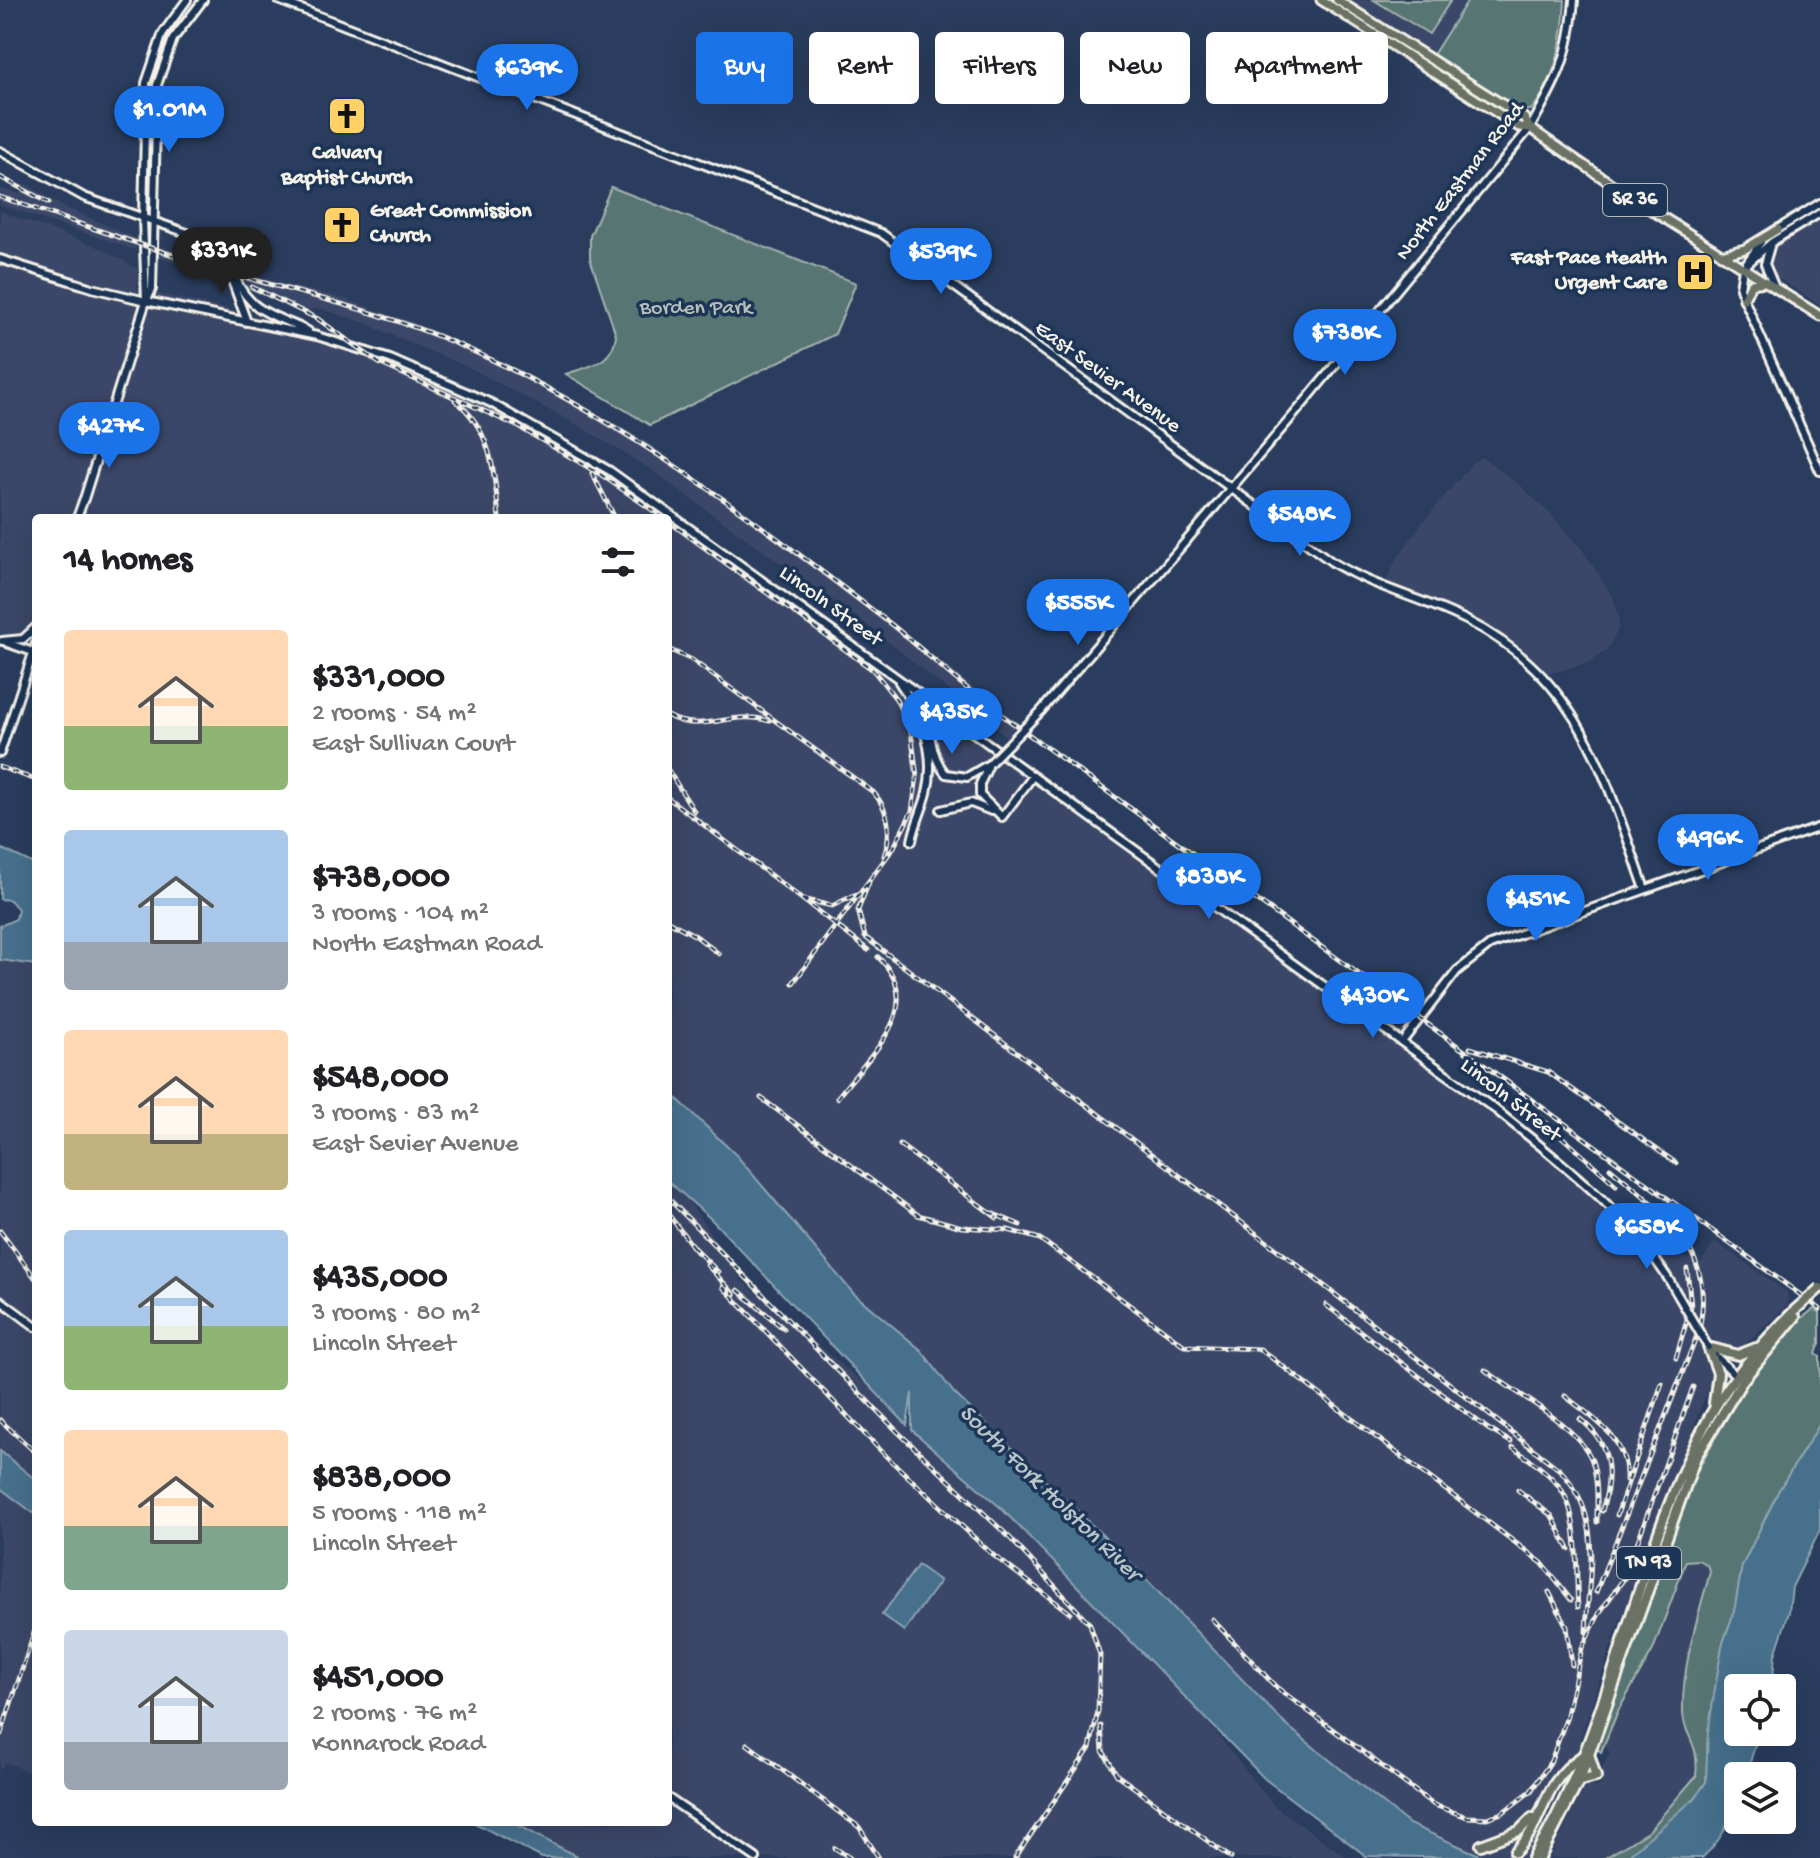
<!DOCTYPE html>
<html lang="en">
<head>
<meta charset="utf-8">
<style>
	body { margin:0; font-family:"Gochi Hand",sans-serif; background:#f6f6f6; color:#202124; height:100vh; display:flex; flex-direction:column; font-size:30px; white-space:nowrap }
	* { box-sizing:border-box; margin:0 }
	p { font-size:26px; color:#757577 }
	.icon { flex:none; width:44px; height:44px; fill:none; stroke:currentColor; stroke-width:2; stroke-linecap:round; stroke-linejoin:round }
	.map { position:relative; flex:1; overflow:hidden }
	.sheet { position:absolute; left:32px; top:514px; width:640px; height:1312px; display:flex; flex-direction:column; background:#fff; border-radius:8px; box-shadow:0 8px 32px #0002 }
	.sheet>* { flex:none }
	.guide { position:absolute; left:696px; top:32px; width:760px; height:72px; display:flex; gap:16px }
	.controls { position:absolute; left:1724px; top:1674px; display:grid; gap:16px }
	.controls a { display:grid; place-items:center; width:72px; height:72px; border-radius:8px; background:#fff; box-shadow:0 8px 32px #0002; font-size:40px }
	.price { position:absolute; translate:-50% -68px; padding:0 18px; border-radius:28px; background:#1a73e8; color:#fff; font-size:26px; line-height:52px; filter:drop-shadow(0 2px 4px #0008) }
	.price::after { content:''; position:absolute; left:50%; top:48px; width:24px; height:18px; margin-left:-12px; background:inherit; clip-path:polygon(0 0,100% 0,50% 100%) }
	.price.active { background:#222; color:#fff }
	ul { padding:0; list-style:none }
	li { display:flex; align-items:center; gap:24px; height:200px; padding:0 32px }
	li span { display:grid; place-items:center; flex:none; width:224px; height:160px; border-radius:8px; color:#555 }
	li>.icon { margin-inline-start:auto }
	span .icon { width:96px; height:96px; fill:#fffc; stroke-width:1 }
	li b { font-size:34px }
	h2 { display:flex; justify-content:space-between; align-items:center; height:96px; padding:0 32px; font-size:34px }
	.pill { padding:0 28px; border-radius:8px; background:#fff; box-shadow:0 8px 32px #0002; font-size:28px; line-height:72px }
	.pill.active { background:#1a73e8; color:#fff }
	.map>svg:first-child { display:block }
	.built { fill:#3a4767 }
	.green { fill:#577573; stroke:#a6b3ae; stroke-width:2 }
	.water { fill:#46708d; stroke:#8ca4b1; stroke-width:2 }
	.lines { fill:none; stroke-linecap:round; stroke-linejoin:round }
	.tertiary-casing { stroke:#f4f1e8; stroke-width:12 }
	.secondary-casing { stroke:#f4f1e8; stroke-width:12 }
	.primary-casing { stroke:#f4f1e8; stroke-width:13 }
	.trunk-casing { stroke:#f4f1e8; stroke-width:14 }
	.tertiary { stroke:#1d3557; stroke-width:6 }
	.secondary { stroke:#1d3557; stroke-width:6 }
	.primary { stroke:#6b7165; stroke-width:7 }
	.trunk { stroke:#6b7165; stroke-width:8 }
	.rail-casing { stroke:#f4f1e8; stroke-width:5 }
	.rail { stroke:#1d3557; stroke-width:2; stroke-dasharray:6; stroke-linecap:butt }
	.secondary-bridge-casing { stroke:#f4f1e8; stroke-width:12; stroke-linecap:butt }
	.trunk-bridge-casing { stroke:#f4f1e8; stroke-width:14; stroke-linecap:butt }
	.secondary-bridge { stroke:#1d3557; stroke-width:6 }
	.trunk-bridge { stroke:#6b7165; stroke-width:8 }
	.labels { text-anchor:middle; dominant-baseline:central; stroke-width:7; stroke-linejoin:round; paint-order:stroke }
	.shield { fill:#1d3557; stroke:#b4b9bc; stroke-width:2 }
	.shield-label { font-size:20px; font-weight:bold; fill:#f4f1e8 }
	.poi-label { font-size:22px; font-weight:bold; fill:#f4f1e8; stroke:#1d3557 }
	.street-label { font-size:22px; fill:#f4f1e8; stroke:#1d3557 }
	.park-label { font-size:22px; fill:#b5bfb9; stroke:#1d3557 }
	.water-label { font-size:24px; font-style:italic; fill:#b7c4c8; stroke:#1d3557 }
</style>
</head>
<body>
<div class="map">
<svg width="1820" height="1858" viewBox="0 0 1820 1858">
	<rect width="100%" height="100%" fill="#2a3d5e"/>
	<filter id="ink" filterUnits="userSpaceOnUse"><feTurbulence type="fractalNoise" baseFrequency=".0125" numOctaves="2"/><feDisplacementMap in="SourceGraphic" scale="16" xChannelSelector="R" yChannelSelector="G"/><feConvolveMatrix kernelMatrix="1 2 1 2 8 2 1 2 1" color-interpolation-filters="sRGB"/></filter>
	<g filter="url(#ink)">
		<!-- built -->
		<path class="built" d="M1347,0H1468L1433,55Z
			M25,183L60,205L138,239L135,250L0,205V188L20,194Z
			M0,211L100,248L138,269L137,289L265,318L271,313L347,337L472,388L605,460L1482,1092L1581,1171L1659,1250L1702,1262L1713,1243H1717L1787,1292L1788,1304L1740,1349L1725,1348L1712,1338L1705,1353L1711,1379L1708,1389L1613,1639L1577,1749L1527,1858L1474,1855L1409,1824L1285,1724L954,1393L919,1348L853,1293L737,1156L668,1090V518H36V612L29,630L21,637L0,634Z
			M1820,219V305L1776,277L1769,265L1776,246Z
			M160,247L217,265L223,279L160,258Z
			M246,275L345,299L422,326L515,367L644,440L883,615L1018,723L1007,737L876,632L650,469L581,427L472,369L357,320L321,309H311L309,317L247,288Z
			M1482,457L1520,485L1553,517L1584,552L1613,597L1619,619L1618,630L1607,650L1590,662L1548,674L1525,652L1482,623L1386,582L1396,560L1423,522L1474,461Z
			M0,960L36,965V1480L0,1451Z
			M668,1181L685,1195L741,1280L968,1471L1170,1674L1273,1805L1348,1858H580L512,1822H668Z
			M0,1488L36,1515V1760L30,1773L6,1762L0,1770Z
			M1690,1559L1707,1565L1710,1572L1692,1638L1683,1715L1696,1744V1776L1649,1831L1625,1848L1605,1858H1550L1587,1782L1590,1781L1595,1788L1602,1784L1600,1773L1610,1752L1604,1746L1618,1711L1653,1650L1681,1573Z"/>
		<!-- green -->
		<path class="green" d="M1374,0H1451L1429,34Z
			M1468,0H1565C1563,38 1557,81 1531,110H1520L1433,55Z
			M611,187L856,283L835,334L650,425L566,374C589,366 613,364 616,335L590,258V236Z
			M1814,1309L1820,1312V1343L1816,1354L1820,1357V1424L1779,1490L1742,1566L1734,1612L1722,1646L1708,1732L1706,1782L1695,1798L1636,1851L1625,1858H1605L1649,1831L1696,1776C1700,1741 1683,1736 1683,1711C1682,1664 1698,1617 1710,1572L1707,1565L1698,1560L1686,1561L1653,1650L1618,1711L1601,1752L1597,1749L1686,1490L1743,1389L1795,1323Z"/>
		<!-- water -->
		<path class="water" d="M0,848L36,865V965L0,960V926L16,919L18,909L10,900L0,899Z
			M668,1090L737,1156L853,1293L921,1350L954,1393L1119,1551L1285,1724L1409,1824L1486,1858L1366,1856L1265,1779L1001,1508L912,1430V1393L907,1425L711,1219L668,1181Z
			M1820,1424V1530L1792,1587L1789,1612L1775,1655L1772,1688H1738V1732H1759L1746,1776H1738C1738,1809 1726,1836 1702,1858H1625L1695,1798L1706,1782L1708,1732L1722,1646L1734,1612L1742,1566L1779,1490Z
			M0,1451L36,1480V1515L0,1488Z
			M918,1565L940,1581L904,1631L882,1615Z
			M473,1822H512L580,1858H542Z"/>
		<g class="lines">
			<!-- tertiary casing -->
			<g class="tertiary-casing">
				<path id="tertiary" d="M278,0L881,233L1332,562C1375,588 1422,598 1466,620C1581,677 1605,778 1645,889
					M0,259L92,288L146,301
					M1743,268L1740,288L1744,299L1820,471
					M1402,1042L1457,971L1490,945L1820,827"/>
			</g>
			<!-- secondary casing -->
			<g class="secondary-casing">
				<path id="secondary" d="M0,151L84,197L187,233L212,245L224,259L247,322
					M1776,230L1820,203
					M1771,243L1765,264L1775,288
					M1745,266L1772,242L1820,213
					M1743,268L1761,242
					M236,279C251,314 278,316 308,331
					M148,298L152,289L157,85L173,39L203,0
					M146,301L317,336L390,359L491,403L610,471L1496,1110C1565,1166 1636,1218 1679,1297
					M84,499L146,301L143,219L146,83L163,33L187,0
					M77,518L83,501
					M2,641L23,639L36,627
					M7,643L33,652
					M899,682C922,715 937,752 927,793C923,809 915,824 912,841
					M930,701C927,724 930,756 946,774L967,777L989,764
					M1041,711L1303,404L1530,128C1558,78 1569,59 1574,0
					M929,725L942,709
					M0,753L36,644
					M988,767L980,784V795L1002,817L1033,776
					M941,810L971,803L991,811
					M0,1300L36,1327
					M1713,1353L1736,1376
					M668,1798L756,1858"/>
			</g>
			<!-- primary casing -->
			<g class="primary-casing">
				<path id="primary" d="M1321,0L1519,127L1530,128
					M1337,0L1524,118L1530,128L1629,196L1820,316
					M1721,255L1745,249L1778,229
					M1744,299L1751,284L1764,282"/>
			</g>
			<!-- trunk casing -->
			<g class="trunk-casing">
				<path id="trunk" d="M1708,1347L1718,1373L1714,1403
					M1708,1347L1738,1355L1756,1348
					M1580,1781L1596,1777L1590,1757
					M1481,1845L1519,1831L1532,1818
					M1515,1852C1546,1823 1538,1786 1582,1756
					M1533,1858C1617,1721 1633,1553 1711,1414C1733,1375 1764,1341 1795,1310
					M1540,1858L1581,1777L1696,1457L1743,1380L1795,1317"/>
			</g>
			<!-- tertiary -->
			<use href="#tertiary" class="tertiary"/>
			<!-- secondary -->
			<use href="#secondary" class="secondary"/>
			<!-- primary -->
			<use href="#primary" class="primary"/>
			<!-- trunk -->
			<use href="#trunk" class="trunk"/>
			<!-- rail casing -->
			<g class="rail-casing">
				<path id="rail" d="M0,177L49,203
					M0,197C82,224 164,254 247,278C322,299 395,316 466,348C617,415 761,524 892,625C923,650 953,678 984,702L1820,1309
					M252,287L318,319L379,363L519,427L600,474L664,518
					M455,400C493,431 494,473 499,518
					M592,473L615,518
					M668,521L873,670L896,699L911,731L917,777L912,811L894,847L793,983
					M668,649L692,660L873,792C890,811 892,832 884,856
					M668,716C702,735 733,709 769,721
					M0,767L36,780
					M668,770L694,811
					M668,798L802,899L832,906L855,895
					M869,882L858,910L865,937L1295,1263L1560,1470C1605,1517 1588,1573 1586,1632
					M802,899L868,950
					M668,921L696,936L719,954
					M1470,1048L1548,1072L1676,1163
					M761,1098L918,1215L962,1227L1008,1230L1040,1239L1185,1346L1260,1349L1542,1563L1571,1600
					M837,1098C869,1055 930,1007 878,957
					M1535,1113L1616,1185
					M900,1145L997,1218
					M668,1198L898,1432L1009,1537L1090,1624L1100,1655L1098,1711L1090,1748L1015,1858
					M989,1212L1020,1225
					M668,1214L697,1252
					M0,1231L36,1279
					M692,1246L718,1272
					M707,1265L734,1294
					M723,1287L888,1458L993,1555L1070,1613
					M738,1290L784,1329
					M1326,1305L1488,1429L1511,1442
					M1676,1358L1691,1306L1687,1269
					M1485,1370C1516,1394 1583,1428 1593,1464C1598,1482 1597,1503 1597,1522
					M1565,1396C1594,1419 1629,1439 1626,1480
					M1580,1419C1612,1444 1613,1474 1602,1511
					M0,1420L36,1453
					M1513,1448C1530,1460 1549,1472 1561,1489C1581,1519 1575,1572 1578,1607
					M1518,1490L1552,1516L1569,1549
					M1617,1515L1662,1383
					M1549,1592L1567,1627L1572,1665
					M1596,1592L1698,1333C1719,1253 1665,1213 1610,1168
					M1212,1619L1276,1687L1434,1805L1467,1817L1487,1818L1502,1813L1531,1791L1551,1761L1566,1719L1582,1648L1600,1612L1625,1577L1693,1387
					M1101,1726L1103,1751L1117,1775L1231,1858
					M1,1734L36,1627
					M747,1744L859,1827L879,1858
					M835,1848L850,1858"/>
			</g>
			<!-- rail -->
			<use href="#rail" class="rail"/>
			<!-- secondary-bridge casing -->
			<g class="secondary-bridge-casing">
				<path id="secondary-bridge" d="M989,764L1041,711
					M1679,1297L1708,1347"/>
			</g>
			<!-- trunk-bridge casing -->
			<g class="trunk-bridge-casing">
				<path id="trunk-bridge" d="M1795,1310L1820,1288"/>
			</g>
			<!-- secondary-bridge -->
			<use href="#secondary-bridge" class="secondary-bridge"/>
			<!-- trunk-bridge -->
			<use href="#trunk-bridge" class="trunk-bridge"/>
		</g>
	</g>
	<!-- icons -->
	<defs>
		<g id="church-square" transform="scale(2)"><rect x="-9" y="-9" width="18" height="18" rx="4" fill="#ffd166" stroke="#1d3557"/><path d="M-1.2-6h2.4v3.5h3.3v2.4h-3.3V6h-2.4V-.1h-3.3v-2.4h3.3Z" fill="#111"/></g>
		<g id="hospital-square" transform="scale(2)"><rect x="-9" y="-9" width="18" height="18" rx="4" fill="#ffd166" stroke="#1d3557"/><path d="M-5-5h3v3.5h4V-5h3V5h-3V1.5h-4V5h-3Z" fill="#111"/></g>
	</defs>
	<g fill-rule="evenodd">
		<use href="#church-square" x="347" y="116"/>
		<use href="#church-square" x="342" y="225"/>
		<use href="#hospital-square" x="1695" y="272"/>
	</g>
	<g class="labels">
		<!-- shield labels -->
		<g class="shield">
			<rect x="1603" y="184" width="64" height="32" rx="6"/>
			<rect x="1617" y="1547" width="64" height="32" rx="6"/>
		</g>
		<g class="shield-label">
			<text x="1635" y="200">SR 36</text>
			<text x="1649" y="1563">TN 93</text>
		</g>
		<!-- poi labels -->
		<g class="poi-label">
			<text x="347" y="154">Calvary<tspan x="347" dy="25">Baptist Church</tspan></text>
			<text x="370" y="212" text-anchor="start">Great Commission<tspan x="370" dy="25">Church</tspan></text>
			<text x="1667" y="259" text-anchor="end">Fast Pace Health<tspan x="1667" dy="25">Urgent Care</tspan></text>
		</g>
		<!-- street labels -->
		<g class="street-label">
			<text transform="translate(1461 182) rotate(-52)">North Eastman Road</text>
			<text transform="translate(1107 378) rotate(36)">East Sevier Avenue</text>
			<text transform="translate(830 607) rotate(36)">Lincoln Street</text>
			<text transform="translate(1510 1101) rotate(38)">Lincoln Street</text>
		</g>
		<!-- park labels -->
		<g class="park-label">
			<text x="696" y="309">Borden Park</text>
		</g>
		<!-- water labels -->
		<g class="water-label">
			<text transform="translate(1049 1494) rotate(44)">South Fork Holston River</text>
		</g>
	</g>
</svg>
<div class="controls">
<a><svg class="icon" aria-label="locate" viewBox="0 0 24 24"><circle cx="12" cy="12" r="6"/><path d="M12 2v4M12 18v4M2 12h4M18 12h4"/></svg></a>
<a><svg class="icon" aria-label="layers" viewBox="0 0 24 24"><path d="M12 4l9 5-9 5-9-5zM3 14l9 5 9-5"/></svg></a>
</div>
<b class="price" style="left:527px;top:112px">$639K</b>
<b class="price" style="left:169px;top:154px">$1.01M</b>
<b class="price active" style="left:222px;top:295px">$331K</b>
<b class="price" style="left:941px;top:296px">$539K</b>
<b class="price" style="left:1345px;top:377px">$738K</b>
<b class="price" style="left:109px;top:470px">$427K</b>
<b class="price" style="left:1300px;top:558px">$548K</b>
<b class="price" style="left:1078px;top:647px">$555K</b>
<b class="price" style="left:952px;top:756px">$435K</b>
<b class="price" style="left:1708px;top:882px">$496K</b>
<b class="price" style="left:1209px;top:921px">$838K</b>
<b class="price" style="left:1536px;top:943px">$451K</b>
<b class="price" style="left:1373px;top:1040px">$430K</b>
<b class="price" style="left:1647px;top:1271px">$658K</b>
<div class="guide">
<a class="pill active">Buy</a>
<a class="pill">Rent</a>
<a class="pill">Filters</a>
<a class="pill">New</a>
<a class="pill">Apartment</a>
</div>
<section class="sheet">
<h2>14 homes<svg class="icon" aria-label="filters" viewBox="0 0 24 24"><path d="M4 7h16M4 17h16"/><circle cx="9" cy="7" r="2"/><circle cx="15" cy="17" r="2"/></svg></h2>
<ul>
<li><span style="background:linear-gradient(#ffd9b3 60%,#8fb573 0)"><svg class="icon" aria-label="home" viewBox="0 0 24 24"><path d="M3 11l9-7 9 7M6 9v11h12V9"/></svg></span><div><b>$331,000</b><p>2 rooms · 54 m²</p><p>East Sullivan Court</p></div></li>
<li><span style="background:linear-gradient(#a9c7e8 70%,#9aa5b1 0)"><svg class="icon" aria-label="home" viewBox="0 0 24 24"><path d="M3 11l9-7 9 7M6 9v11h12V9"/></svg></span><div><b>$738,000</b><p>3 rooms · 104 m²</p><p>North Eastman Road</p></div></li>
<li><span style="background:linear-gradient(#ffd9b3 65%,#c2b280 0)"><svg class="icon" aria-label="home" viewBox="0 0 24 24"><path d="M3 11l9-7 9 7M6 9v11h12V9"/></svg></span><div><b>$548,000</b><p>3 rooms · 83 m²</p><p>East Sevier Avenue</p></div></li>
<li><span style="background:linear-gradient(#a9c7e8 60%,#8fb573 0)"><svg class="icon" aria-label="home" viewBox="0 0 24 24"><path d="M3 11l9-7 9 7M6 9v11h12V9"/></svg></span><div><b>$435,000</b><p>3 rooms · 80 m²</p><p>Lincoln Street</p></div></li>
<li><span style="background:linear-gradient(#ffd9b3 60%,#7fa58c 0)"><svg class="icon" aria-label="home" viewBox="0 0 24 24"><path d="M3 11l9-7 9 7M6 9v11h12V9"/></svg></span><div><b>$838,000</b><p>5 rooms · 118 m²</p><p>Lincoln Street</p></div></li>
<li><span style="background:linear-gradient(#c9d6e8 70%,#9aa5b1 0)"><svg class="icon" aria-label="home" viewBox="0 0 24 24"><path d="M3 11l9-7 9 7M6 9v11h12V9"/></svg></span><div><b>$451,000</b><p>2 rooms · 76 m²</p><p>Konnarock Road</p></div></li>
</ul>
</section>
</div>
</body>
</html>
